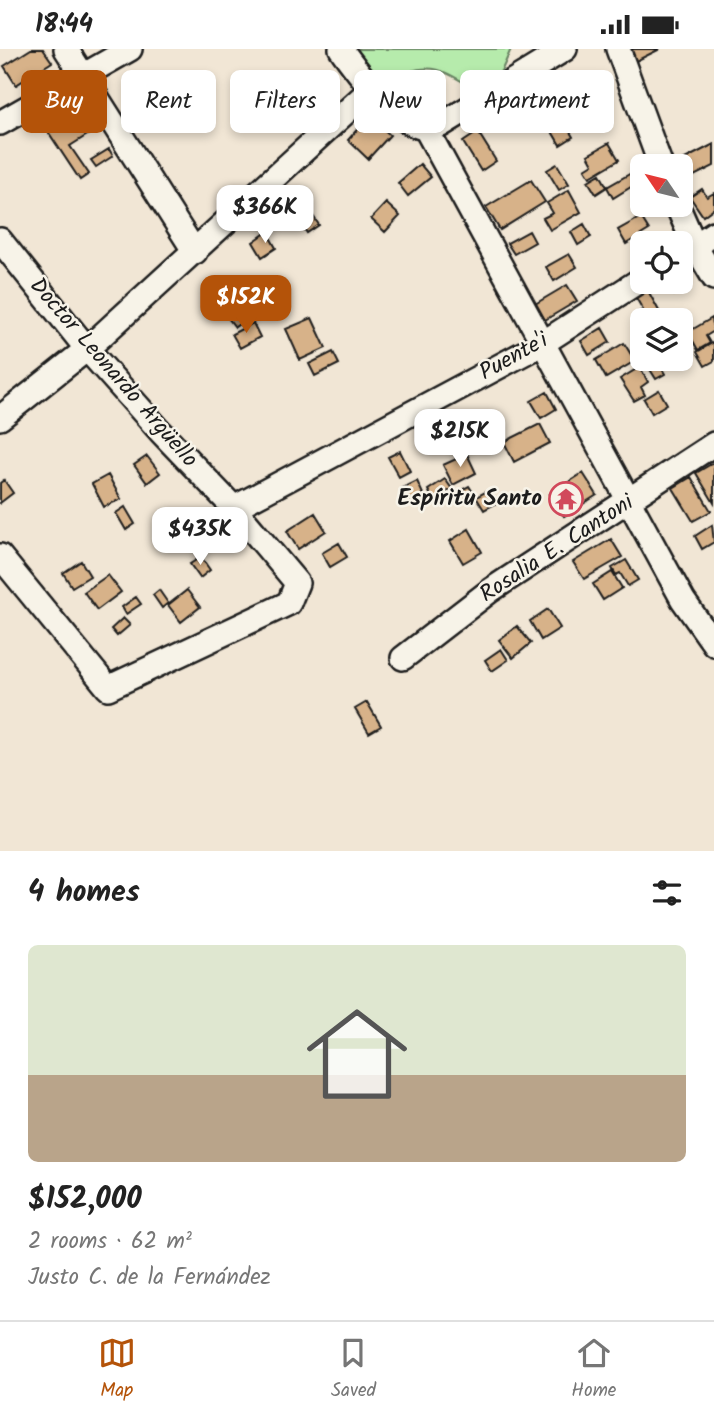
<!DOCTYPE html>
<html lang="en">
<head>
<meta charset="utf-8">
<style>
	body { margin:0; font-family:Kalam,sans-serif; background:#f2f2f2; color:#222; height:100vh; display:flex; flex-direction:column; font-size:26px; white-space:nowrap }
	* { box-sizing:border-box; margin:0 }
	p { font-size:23px; color:#767676 }
	.icon { flex:none; width:38px; height:38px; fill:none; stroke:currentColor; stroke-width:2; stroke-linecap:round; stroke-linejoin:round }
	.map { position:relative; height:802px; overflow:hidden }
	.panel { display:flex; flex-direction:column; background:#fff; flex:1 }
	.panel>* { flex:none }
	.banner { position:absolute; left:21px; top:21px; width:672px; height:63px; display:flex; gap:14px }
	.needle { width:46px; rotate:305deg }
	.tools { position:absolute; left:630px; top:105px; display:grid; gap:14px }
	.tools a { display:grid; place-items:center; width:63px; height:63px; border-radius:10px; background:#fff; box-shadow:0 4px 10px #0003; font-size:35px }
	.price { position:absolute; translate:-50% -60px; padding:0 16px; border-radius:14px; background:#fff; color:#222; font-size:23px; line-height:46px; filter:drop-shadow(0 2px 4px #0008) }
	.price::after { content:''; position:absolute; left:50%; top:42px; width:21px; height:16px; margin-left:-10px; background:inherit; clip-path:polygon(0 0,100% 0,50% 100%) }
	.price.selected { background:#b45309; color:#fff }
	ul { padding:0; list-style:none }
	li { display:grid; align-content:center; gap:14px; height:371px; padding:0 28px }
	li+li { border-top:2px solid #e0e0e0 }
	li span { display:grid; place-items:center; height:217px; border-radius:10px; color:#555 }
	li>.icon { margin-inline-start:auto }
	span .icon { width:126px; height:126px; fill:#fffc; stroke-width:1 }
	li b { font-size:30px }
	h2 { display:flex; justify-content:space-between; align-items:center; height:84px; padding:0 28px; font-size:30px }
	.pill { padding:0 24px; border-radius:10px; background:#fff; box-shadow:0 4px 10px #0003; font-size:24px; line-height:63px }
	.pill.selected { background:#b45309; color:#fff }
	.status { display:flex; justify-content:space-between; align-items:center; height:49px; padding:0 35px; background:#fff; direction:ltr }
	.status svg { height:19px; fill:currentColor }
	.tabs { display:flex; justify-content:space-around; align-items:center; height:98px; border-top:2px solid #e0e0e0; background:#fff; font-size:19px; color:#767676 }
	.tabs a { display:grid; justify-items:center; gap:4px }
	.tabs .selected { color:#b45309 }
	.map>svg:first-child { display:block }
	.green { fill:#b6ebac; stroke:#698464; stroke-width:2 }
	.building { fill:#d7b289; stroke:#1c1c1c; stroke-width:2 }
	.lines { fill:none; stroke-linecap:round; stroke-linejoin:round }
	.minor-casing { stroke:#1c1c1c; stroke-width:28 }
	.minor { stroke:#f7f3e8; stroke-width:23 }
	.labels { text-anchor:middle; dominant-baseline:central; stroke-width:5; stroke-linejoin:round; paint-order:stroke }
	.street-label { font-size:23px; fill:#1c1c1c; stroke:#f7f3e8 }
	.poi-label { font-size:23px; font-weight:bold; fill:#1c1c1c; stroke:#f7f3e8; text-anchor:end }
</style>
</head>
<body>
<div class="status"><b>18:44</b><svg viewBox="0 0 49 12"><path d="M0 12V9h3v3zM5 12V6h3v6zM10 12V3h3v9zM15 12V0h3v12zM26 1h20v11H26zM47 4h2v5h-2z"/></svg></div>
<div class="map">
<svg width="714" height="802" viewBox="0 0 714 802">
	<rect width="100%" height="100%" fill="#f1e6d5"/>
	<filter id="ink" filterUnits="userSpaceOnUse"><feTurbulence type="fractalNoise" baseFrequency=".0143" numOctaves="2"/><feDisplacementMap in="SourceGraphic" scale="14" xChannelSelector="R" yChannelSelector="G"/><feConvolveMatrix kernelMatrix="1 2 1 2 8 2 1 2 1" color-interpolation-filters="sRGB"/></filter>
	<g filter="url(#ink)">
		<!-- green -->
		<path class="green" d="M339,0H511C499,27 502,30 470,37C447,24 436,14 408,23L404,36L405,48L400,54Z"/>
		<!-- building -->
		<path class="building" d="M31,0H43L52,13L16,36L4,17Z
			M627,0H660L634,13Z
			M579,41L594,66L576,76L561,52Z
			M73,59L89,85L70,97L89,125L80,131L45,78Z
			M560,66L573,88L560,96L547,74Z
			M369,67L390,86L368,110L348,91Z
			M478,83L496,112L481,122L463,93Z
			M609,94L619,111L590,128L585,120L593,115L588,106Z
			M714,95V117L692,128L683,111Z
			M109,100L113,107L96,118L91,111Z
			M420,115L431,128L408,147L398,134Z
			M557,115L569,135L559,141L547,121Z
			M633,123L639,133L613,149L607,138Z
			M600,125L607,138L596,145L588,132Z
			M531,131L545,153L500,181L486,158Z
			M702,140L707,148L714,144V159L703,167L690,148Z
			M569,141L581,163L550,181L543,169L553,164L547,154Z
			M298,143L307,157L295,166L285,152Z
			M386,154L400,167L385,183L371,170Z
			M309,161L319,176L307,184L297,169Z
			M641,168L649,181L626,195L618,181Z
			M584,175L591,188L578,196L571,183Z
			M529,182L535,193L514,205L507,194Z
			M267,183L276,199L262,208L253,193Z
			M569,205L577,218L554,232L546,218Z
			M681,215L692,235L674,246L666,233H681Z
			M567,236L577,252L545,271L535,255Z
			M646,238L659,262L642,272L637,264L643,261L634,245Z
			M241,254L250,267L235,278L225,265Z
			M312,269L326,299L300,311L286,280Z
			M712,269L714,282L706,287L710,294L698,301L688,283Z
			M253,274L260,288L240,299L232,285Z
			M602,279L610,293L589,306L581,292Z
			M714,293V312L705,317L697,303Z
			M624,294L635,312L606,329L596,311Z
			M333,303L339,315L315,327L309,315Z
			M653,310H656L665,325L656,330L646,314Z
			M640,318L648,333L641,338L645,346L634,352L620,330Z
			M659,341L667,355L652,364L644,350Z
			M547,343L556,360L541,369L531,352Z
			M540,375L550,394L514,413L504,393Z
			M400,402L410,422L399,428L388,408Z
			M467,405L476,424L453,436L443,416Z
			M147,407L160,424L147,434L134,416Z
			M713,414L714,415V454L696,424Z
			M583,424L597,446L564,467L550,445Z
			M108,426L121,450L104,458L92,435Z
			M691,428L711,462L693,472L673,439Z
			M445,430L452,440L443,445L446,449L436,455L428,441Z
			M4,431L13,444L0,454V434Z
			M417,432L423,445L409,452L403,439Z
			M469,437L474,445L461,452L456,444Z
			M487,442L495,455L484,461L476,448Z
			M125,458L135,475L126,481L116,464Z
			M315,464L326,482L298,500L287,482Z
			M180,474L186,483L175,489L169,481Z
			M712,476L714,493L702,500L695,487Z
			M469,480L482,503L463,514L450,492Z
			M611,490L622,508L584,530L573,513Z
			M339,494L347,508L330,518L322,504Z
			M201,508L210,521L200,529L190,515Z
			M626,511L638,531L628,537L620,524L616,526L612,519Z
			M81,512L90,527L72,538L63,524Z
			M612,523L622,539L603,551L593,535Z
			M108,526L121,543L97,561L84,543Z
			M159,541L168,554L162,559L153,546Z
			M187,541L200,558L181,573L168,556Z
			M136,548L141,555L126,565L122,558Z
			M548,560L560,579L541,591L530,572Z
			M123,569L130,576L117,587L111,580Z
			M517,577L531,594L513,609L499,591Z
			M501,600L508,611L492,622L485,611Z
			M367,653L381,677L369,684L355,660Z"/>
		<g class="lines">
			<!-- minor casing -->
			<g class="minor-casing">
				<path id="minor" d="M66,0L195,203
					M341,0C358,23 395,75 425,79C430,80 436,77 441,76L565,0
					M618,0L661,117
					M0,74L130,0
					M426,80L683,551L714,595
					M677,156L695,197L714,229
					M0,191L87,300L161,383L234,459L297,534L289,554L108,639L0,507
					M681,206L714,184
					M0,369L87,300L371,40
					M234,459L543,294L642,230
					M403,609L491,541L714,395"/>
			</g>
			<!-- minor -->
			<use href="#minor" class="minor"/>
		</g>
	</g>
	<!-- icons -->
	<defs>
		<g id="temple-ring" transform="scale(1.75)"><circle r="9.5" fill="#f7f3e8" stroke="#d1495b" stroke-width="1.5"/><path d="M0-6L5-2H3V0L6.5 2.5H4V6H1.5V3h-3V6H-4V2.5H-6.5L-3 0V-2H-5Z" fill="#d1495b"/></g>
	</defs>
	<g fill-rule="evenodd">
		<use href="#temple-ring" x="566" y="450"/>
	</g>
	<g class="labels">
		<!-- street labels -->
		<g class="street-label">
			<text transform="translate(514 308) rotate(-29)">Puente'i</text>
			<text transform="translate(113 324) rotate(49)">Doctor Leonardo Argüello</text>
			<text transform="translate(557 500) rotate(-33)">Rosalia E. Cantoni</text>
		</g>
		<!-- poi labels -->
		<g class="poi-label">
			<text x="542" y="450">Espíritu Santo</text>
		</g>
	</g>
</svg>
<div class="tools">
<a><svg class="needle" viewBox="-14 -14 28 28"><path d="M0-13l5 13h-10z" fill="#e53935"/><path d="M0 13l5-13h-10z" fill="#767676"/></svg></a>
<a><svg class="icon" aria-label="locate" viewBox="0 0 24 24"><circle cx="12" cy="12" r="6"/><path d="M12 2v4M12 18v4M2 12h4M18 12h4"/></svg></a>
<a><svg class="icon" aria-label="layers" viewBox="0 0 24 24"><path d="M12 4l9 5-9 5-9-5zM3 14l9 5 9-5"/></svg></a>
</div>
<b class="price" style="left:265px;top:196px">$366K</b>
<b class="price selected" style="left:246px;top:286px">$152K</b>
<b class="price" style="left:460px;top:420px">$215K</b>
<b class="price" style="left:200px;top:518px">$435K</b>
<div class="banner">
<a class="pill selected">Buy</a>
<a class="pill">Rent</a>
<a class="pill">Filters</a>
<a class="pill">New</a>
<a class="pill">Apartment</a>
</div>
</div>
<section class="panel">
<h2>4 homes<svg class="icon" aria-label="filters" viewBox="0 0 24 24"><path d="M4 7h16M4 17h16"/><circle cx="9" cy="7" r="2"/><circle cx="15" cy="17" r="2"/></svg></h2>
<ul>
<li><span style="background:linear-gradient(#dfe7d0 60%,#b9a48a 0)"><svg class="icon" aria-label="home" viewBox="0 0 24 24"><path d="M3 11l9-7 9 7M6 9v11h12V9"/></svg></span><div><b>$152,000</b><p>2 rooms · 62 m²</p><p>Justo C. de la Fernández</p></div></li>
</ul>
</section>
<nav class="tabs">
<a class="selected"><svg class="icon" aria-label="map" viewBox="0 0 24 24"><path d="M3 6l6-2 6 2 6-2v14l-6 2-6-2-6 2zM9 4v14M15 6v14"/></svg>Map</a>
<a><svg class="icon" aria-label="saved" viewBox="0 0 24 24"><path d="M7 4h10v16l-5-4-5 4z"/></svg>Saved</a>
<a><svg class="icon" aria-label="home" viewBox="0 0 24 24"><path d="M3 11l9-7 9 7M6 9v11h12V9"/></svg>Home</a>
</nav>
</body>
</html>
